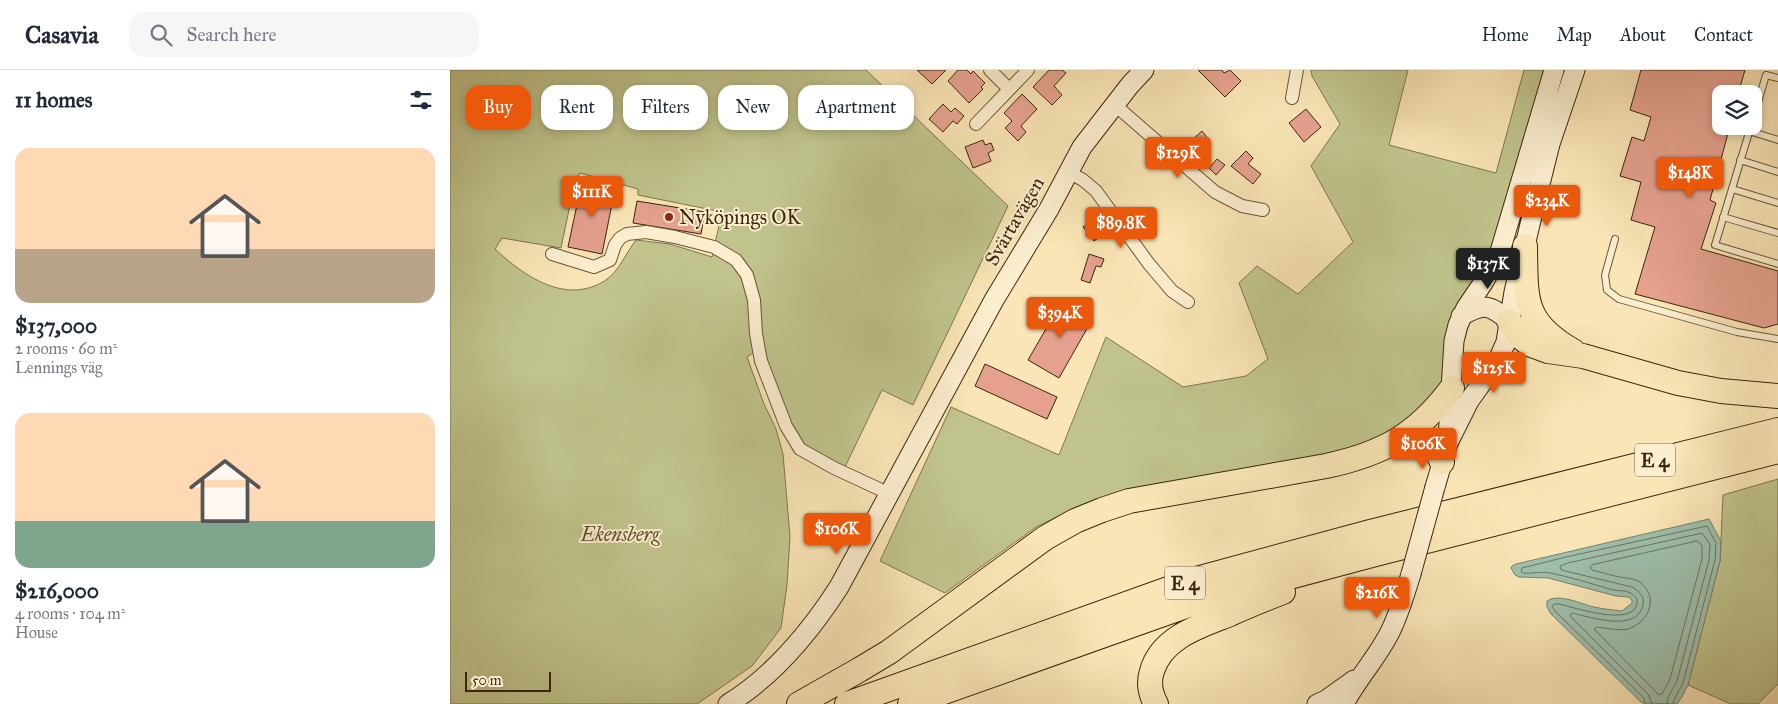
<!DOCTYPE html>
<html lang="en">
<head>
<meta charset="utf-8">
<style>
	body { margin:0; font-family:"IM FELL Great Primer",serif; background:#f6f6f7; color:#1f2937; height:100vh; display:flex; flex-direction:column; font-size:19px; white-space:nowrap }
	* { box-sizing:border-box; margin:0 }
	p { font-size:16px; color:#747a83 }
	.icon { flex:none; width:28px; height:28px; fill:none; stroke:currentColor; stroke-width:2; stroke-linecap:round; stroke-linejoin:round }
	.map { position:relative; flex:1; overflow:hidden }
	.panel { display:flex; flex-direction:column; background:#fff; width:450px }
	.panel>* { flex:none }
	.guide { position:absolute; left:15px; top:15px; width:475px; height:45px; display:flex; gap:10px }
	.controls { position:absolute; left:1262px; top:15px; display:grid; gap:10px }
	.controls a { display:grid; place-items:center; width:50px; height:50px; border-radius:10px; background:#fff; box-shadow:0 2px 8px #0003; font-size:25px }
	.scale { position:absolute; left:15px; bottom:12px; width:86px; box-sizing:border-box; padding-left:5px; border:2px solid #3c270d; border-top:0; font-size:14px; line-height:18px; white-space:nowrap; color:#3c270d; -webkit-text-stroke:4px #fbeecf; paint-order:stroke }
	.price { position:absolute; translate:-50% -42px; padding:0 11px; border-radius:5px; background:#ea580c; color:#fff; font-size:16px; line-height:32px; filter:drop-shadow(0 1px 2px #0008) }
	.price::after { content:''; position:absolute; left:50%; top:30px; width:15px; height:11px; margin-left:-8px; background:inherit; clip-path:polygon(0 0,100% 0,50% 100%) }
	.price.selected { background:#222; color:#fff }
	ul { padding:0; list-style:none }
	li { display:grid; align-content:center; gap:10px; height:265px; padding:0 15px }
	li span { display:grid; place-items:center; height:155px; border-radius:15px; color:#555 }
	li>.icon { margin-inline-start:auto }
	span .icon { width:90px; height:90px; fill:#fffc; stroke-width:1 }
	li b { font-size:21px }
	h2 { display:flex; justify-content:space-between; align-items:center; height:60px; padding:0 15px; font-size:21px }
	.tag { padding:0 18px; border-radius:15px; background:#fff; box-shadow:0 2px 8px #0003; font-size:18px; line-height:45px }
	.tag.selected { background:#ea580c; color:#fff }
	header { display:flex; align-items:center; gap:30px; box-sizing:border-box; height:70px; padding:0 25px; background:#fff; border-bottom:1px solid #e0e1e3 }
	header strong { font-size:24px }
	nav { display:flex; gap:28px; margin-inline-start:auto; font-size:18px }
	.search { width:350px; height:45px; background:#f6f6f7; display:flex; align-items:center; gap:12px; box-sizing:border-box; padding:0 18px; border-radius:15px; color:#747a83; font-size:19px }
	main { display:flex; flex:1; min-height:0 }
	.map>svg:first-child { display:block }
	.green { fill:#c0c48c; stroke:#7e764c; fill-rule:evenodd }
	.water { fill:#9ebfad; stroke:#77826d }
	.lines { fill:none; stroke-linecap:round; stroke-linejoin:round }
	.shore { stroke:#6d735d; stroke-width:1 }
	.building { fill:#e5a18e; stroke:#3c270d }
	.service-casing { stroke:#6b5637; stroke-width:8 }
	.minor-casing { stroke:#6b5637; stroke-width:14 }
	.secondary-casing { stroke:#3c270d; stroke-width:21 }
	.motorway-casing { stroke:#3c270d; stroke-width:26 }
	.service { stroke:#fbeecf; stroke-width:6 }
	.minor { stroke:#fbeecf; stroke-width:12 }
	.secondary { stroke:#fbeecf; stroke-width:19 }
	.motorway { stroke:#f9e5b5; stroke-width:24 }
	.secondary-bridge-casing { stroke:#3c270d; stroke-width:21; stroke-linecap:butt }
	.secondary-bridge { stroke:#fbeecf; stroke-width:19 }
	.poi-dot { fill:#8f2418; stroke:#fbeecf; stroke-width:2 }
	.labels { text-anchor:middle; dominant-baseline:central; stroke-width:4; stroke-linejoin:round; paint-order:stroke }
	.shield { fill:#fbeecf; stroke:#756347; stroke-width:1 }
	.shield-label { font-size:19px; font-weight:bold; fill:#3c270d }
	.poi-label { font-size:20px; fill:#3c270d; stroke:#fbeecf; text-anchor:start }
	.street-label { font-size:20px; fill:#3c270d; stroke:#fbeecf }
	.park-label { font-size:20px; font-style:italic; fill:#5d4e2d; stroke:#fbeecf }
</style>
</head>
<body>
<header>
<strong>Casavia</strong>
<div class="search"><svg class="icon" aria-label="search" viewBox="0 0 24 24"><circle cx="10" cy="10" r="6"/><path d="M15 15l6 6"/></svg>Search here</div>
<nav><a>Home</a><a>Map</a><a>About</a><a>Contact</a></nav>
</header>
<main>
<section class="panel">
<h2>11 homes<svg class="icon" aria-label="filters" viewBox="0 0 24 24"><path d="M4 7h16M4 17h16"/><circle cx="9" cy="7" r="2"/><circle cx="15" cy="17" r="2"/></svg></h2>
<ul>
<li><span style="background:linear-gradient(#ffd9b3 65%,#b9a48a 0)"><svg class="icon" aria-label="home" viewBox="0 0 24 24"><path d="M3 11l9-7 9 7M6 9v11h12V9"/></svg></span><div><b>$137,000</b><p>2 rooms · 60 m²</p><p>Lennings väg</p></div></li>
<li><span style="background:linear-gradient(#ffd9b3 70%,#7fa58c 0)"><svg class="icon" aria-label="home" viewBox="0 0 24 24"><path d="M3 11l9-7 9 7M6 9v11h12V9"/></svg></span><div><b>$216,000</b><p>4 rooms · 104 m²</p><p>House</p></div></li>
</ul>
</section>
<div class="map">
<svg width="1328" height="634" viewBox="0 0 1328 634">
	<rect width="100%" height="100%" fill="#f9e5b5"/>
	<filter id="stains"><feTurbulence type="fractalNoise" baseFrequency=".004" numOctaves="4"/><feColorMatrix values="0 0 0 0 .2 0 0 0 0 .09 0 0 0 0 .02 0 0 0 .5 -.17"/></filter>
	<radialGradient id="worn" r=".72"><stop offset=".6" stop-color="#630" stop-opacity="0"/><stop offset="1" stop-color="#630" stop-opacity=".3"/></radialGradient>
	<!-- green -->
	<path class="green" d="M0,0H416L558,136L463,335L432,320L393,401L350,379L308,280L297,287L314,334L326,359L333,384L340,467L337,515L331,558L302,596L247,634H0ZM130,103L188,119V125L272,142L262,187L220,174L186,170C176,183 169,201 156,210C116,236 74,206 45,179L52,168L111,178L125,111Z
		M861,0H958L939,75L1046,103L1074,0H1094L1008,291L970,342L932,367L878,385L672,421L636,433L586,457L495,523L430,491L501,337L609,385L656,267L733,317L796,306L818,289L789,213L807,196L848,224L903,172L861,96L890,54L862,6Z
		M1328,409V614L1308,634H1281L1238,615L1270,491L1273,425Z"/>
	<!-- water -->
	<path class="water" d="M1259,449L1271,471L1270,491L1238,615L1232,627L1227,634L1192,633L1101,544L1097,537V531C1109,523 1131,534 1144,537C1153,539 1163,540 1172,541L1182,533V530L1178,527L1166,526L1098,508L1069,507L1065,505L1061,498L1062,496L1066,494Z"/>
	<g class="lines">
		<!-- shore -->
		<path class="shore" d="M1248,471L1252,476V489L1220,609L1212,624L1209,625L1144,559L1146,557C1156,558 1168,561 1178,559C1200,552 1210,525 1188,511C1182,508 1175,508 1169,507C1160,505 1151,502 1142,500L1140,497L1142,495Z
			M1195,634L1194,628L1105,541L1102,536L1104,534H1109C1123,537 1184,558 1187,533C1188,529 1185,526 1182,524C1177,520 1169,521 1163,520C1142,514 1121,507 1100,503C1091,501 1082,504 1073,503L1071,501L1072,498L1116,487L1257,456L1266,473L1265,490L1233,613L1224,630L1223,634
			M1202,634L1198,624L1120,546L1122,543C1140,547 1187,563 1193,535C1195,527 1189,521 1182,517L1111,500L1110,496L1118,493L1252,463L1260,474L1259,490L1227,611L1218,627L1217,634"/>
	</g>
	<!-- building -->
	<path class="building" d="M467,0H496L482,14Z
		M508,0H517L521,4L523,1L535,13L531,17L533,19L519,33L498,11Z
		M599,0H612L616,3L604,16L612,25L602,35L583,17Z
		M748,0H772L774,3L780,0L791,11L775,27Z
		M1191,0H1295L1288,24H1271V56H1280L1260,130L1266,133L1251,179L1328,201V254L1314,258L1185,224L1205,157L1181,150L1191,112L1170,106L1182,67L1194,71L1201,47L1180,40Z
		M572,24L587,39L571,56L576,62L568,71L555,58L562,51L554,43Z
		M493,34L501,42L505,38L514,46L507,54L503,51L493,62L479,49Z
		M856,39L871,57L854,72L839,53Z
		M752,61L759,70L748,80L740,72Z
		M720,69L736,81L732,87L716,75Z
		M533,70L535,75L541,73L544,80L538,83L541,91L523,98L515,77Z
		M796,81L803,88L798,94L811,104L803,114L781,96Z
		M767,89L775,95L766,105L759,98Z
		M132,111L165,119L152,184L118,177Z
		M187,131L255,142L251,164L183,153Z
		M644,149L655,163L644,171L633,157Z
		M639,184L654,189L651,197L646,196L640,213L631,210Z
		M612,231L643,248L609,308L578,290Z
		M535,294L607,327L597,349L525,316Z"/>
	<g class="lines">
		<!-- service casing -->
		<g class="service-casing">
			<path id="service" d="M1304,46L1316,5L1328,8
				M1301,56L1265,175L1328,194
				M1299,61L1328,70
				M1290,90L1328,102
				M1282,119L1328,133
				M1273,147L1328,163
				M1165,169L1155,205L1157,220L1169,229L1287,262L1328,269"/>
		</g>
		<!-- minor casing -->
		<g class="minor-casing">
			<path id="minor" d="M540,0L559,19
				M842,28L847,0
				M665,35L765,122L792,136L813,140
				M526,54L578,0
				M618,102L633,110L646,121L699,194L722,221L738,232
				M102,184L144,197L160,190L165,175L170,168L177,164L196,162L225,167L264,177L286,190L297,205L304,230L306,264L311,291L336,356L350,379L384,398L440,424"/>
		</g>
		<!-- secondary casing -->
		<g class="secondary-casing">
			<path id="secondary" d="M1011,246C1034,233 1039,234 1059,251
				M998,368L1004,271L1008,255L1016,238L1033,213L1049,185L1104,0
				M985,417L998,373L1019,331L1048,290L1056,272L1064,222L1082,146L1100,74L1125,0
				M278,634C325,605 360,562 389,517L544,230L599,139L632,77L680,15L694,0
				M867,634L876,630L904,610
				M894,634C907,609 927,588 940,562C949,544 955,524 961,504"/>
		</g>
		<!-- motorway casing -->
		<g class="motorway-casing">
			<path id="motorway" d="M1075,176C1076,229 1072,252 1123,281
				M1059,251L1069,266L1079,274L1098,281L1133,286L1228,313L1271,321L1328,326
				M950,369C973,368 982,370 992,392
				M349,634L409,600L439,582L595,468L625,451L652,440L679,431L876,396C933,384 967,365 1002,318
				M397,634L746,509L920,462L1328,360
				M460,634L753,530L926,484L1328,381
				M706,634C700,623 698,613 702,601C712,567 750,556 780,544C797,536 815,529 833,522"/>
		</g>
		<!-- service -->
		<use href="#service" class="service"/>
		<!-- minor -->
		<use href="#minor" class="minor"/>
		<!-- secondary -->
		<use href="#secondary" class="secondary"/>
		<!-- motorway -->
		<use href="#motorway" class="motorway"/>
		<!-- secondary-bridge casing -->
		<g class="secondary-bridge-casing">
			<path id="secondary-bridge" d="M961,504L985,417"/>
		</g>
		<!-- secondary-bridge -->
		<use href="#secondary-bridge" class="secondary-bridge"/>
	</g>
	<!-- markers -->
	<circle class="poi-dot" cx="219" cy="147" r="5"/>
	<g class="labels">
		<!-- shield labels -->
		<g class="shield">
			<rect x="1185" y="373.5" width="40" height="33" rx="4"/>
			<rect x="715" y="496.5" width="40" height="33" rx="4"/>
		</g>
		<g class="shield-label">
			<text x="1205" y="390">E 4</text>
			<text x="735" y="513">E 4</text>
		</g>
		<!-- poi labels -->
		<g class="poi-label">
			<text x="229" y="147">Nyköpings OK</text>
		</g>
		<!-- street labels -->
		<g class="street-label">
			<text transform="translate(564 151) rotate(-60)">Svärtavägen</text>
		</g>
		<!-- park labels -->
		<g class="park-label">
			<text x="170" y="464">Ekensberg</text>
		</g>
	</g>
	<rect width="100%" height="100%" filter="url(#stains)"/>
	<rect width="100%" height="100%" fill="url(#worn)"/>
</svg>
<div class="controls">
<a><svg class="icon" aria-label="layers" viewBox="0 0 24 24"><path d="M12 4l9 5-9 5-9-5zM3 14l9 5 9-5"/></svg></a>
</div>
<div class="scale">50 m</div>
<b class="price" style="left:728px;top:109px">$129K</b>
<b class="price" style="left:1240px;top:129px">$148K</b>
<b class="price" style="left:142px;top:148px">$111K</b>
<b class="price" style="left:1097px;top:157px">$234K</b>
<b class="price" style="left:671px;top:179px">$89.8K</b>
<b class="price selected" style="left:1038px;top:220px">$137K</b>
<b class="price" style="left:610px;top:269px">$394K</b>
<b class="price" style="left:1044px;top:324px">$125K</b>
<b class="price" style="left:973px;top:400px">$106K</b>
<b class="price" style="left:387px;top:485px">$106K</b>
<b class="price" style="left:927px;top:549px">$216K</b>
<div class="guide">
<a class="tag selected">Buy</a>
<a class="tag">Rent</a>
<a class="tag">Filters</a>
<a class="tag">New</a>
<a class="tag">Apartment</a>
</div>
</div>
</main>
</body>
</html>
